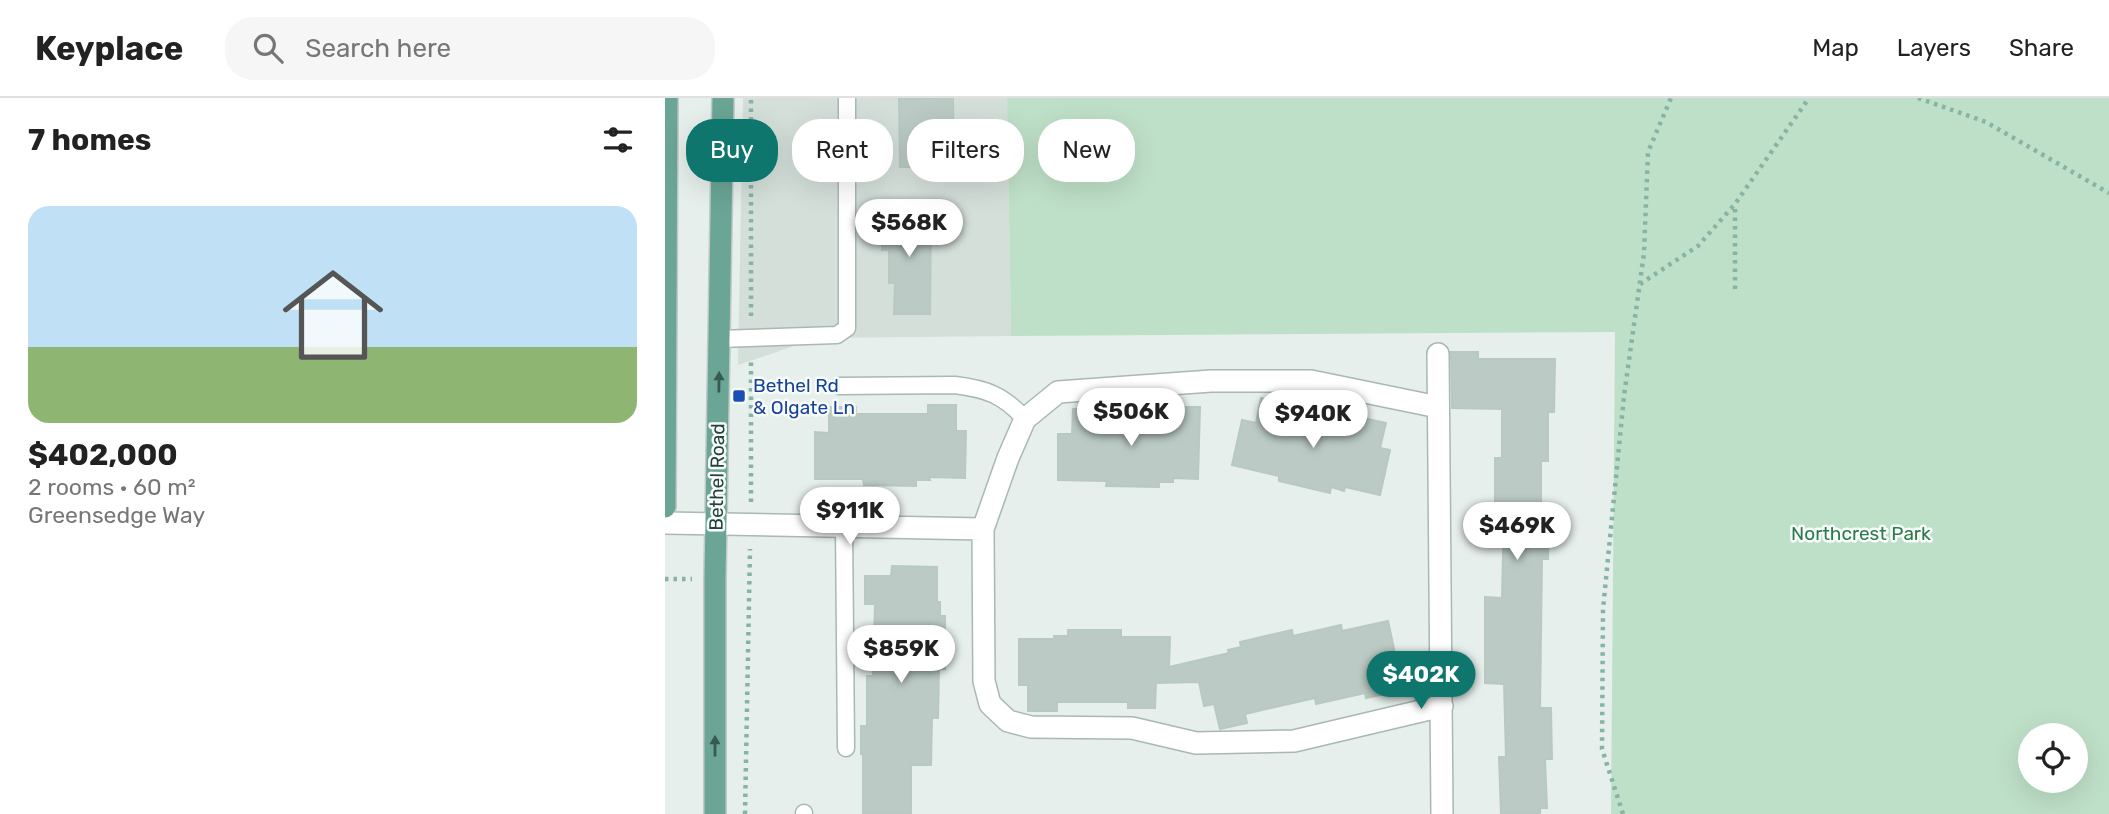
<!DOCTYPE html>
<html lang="en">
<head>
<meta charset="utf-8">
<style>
	body { margin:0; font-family:Rubik,sans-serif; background:#f6f6f6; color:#222; height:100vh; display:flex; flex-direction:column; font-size:26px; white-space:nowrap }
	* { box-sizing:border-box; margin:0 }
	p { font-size:23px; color:#767676 }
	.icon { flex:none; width:38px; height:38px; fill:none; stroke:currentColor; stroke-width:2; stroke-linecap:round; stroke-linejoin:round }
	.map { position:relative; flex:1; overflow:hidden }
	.drawer { display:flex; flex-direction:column; background:#fff; width:665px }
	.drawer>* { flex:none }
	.hud { position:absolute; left:21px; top:21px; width:665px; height:63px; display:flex; gap:14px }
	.fabs { position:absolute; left:1353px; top:625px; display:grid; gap:14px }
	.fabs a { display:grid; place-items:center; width:70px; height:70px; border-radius:50%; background:#fff; box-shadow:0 7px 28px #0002; font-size:35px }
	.price { position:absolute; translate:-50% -60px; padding:0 16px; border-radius:24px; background:#fff; color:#222; font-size:23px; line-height:46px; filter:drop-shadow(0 2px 4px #0008) }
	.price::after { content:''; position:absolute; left:50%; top:42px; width:21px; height:16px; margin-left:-10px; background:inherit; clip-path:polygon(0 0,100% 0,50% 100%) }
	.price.current { background:#0f766e; color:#fff }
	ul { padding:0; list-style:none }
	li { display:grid; align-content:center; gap:14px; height:371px; padding:0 28px }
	li span { display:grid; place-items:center; height:217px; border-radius:21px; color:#555 }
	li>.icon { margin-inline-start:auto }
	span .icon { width:126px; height:126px; fill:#fffc; stroke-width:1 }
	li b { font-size:30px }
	h2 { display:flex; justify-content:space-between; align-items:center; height:84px; padding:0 28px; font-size:30px }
	.tag { padding:0 24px; border-radius:28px; background:#fff; box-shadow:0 7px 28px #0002; font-size:24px; line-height:63px }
	.tag.current { background:#0f766e; color:#fff }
	header { display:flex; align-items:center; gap:42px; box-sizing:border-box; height:98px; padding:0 35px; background:#fff; border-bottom:2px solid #e0e0e0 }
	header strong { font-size:33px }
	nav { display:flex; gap:38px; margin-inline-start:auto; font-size:24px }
	.search { width:490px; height:63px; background:#f6f6f6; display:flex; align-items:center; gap:18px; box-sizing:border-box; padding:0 24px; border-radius:28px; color:#767676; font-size:26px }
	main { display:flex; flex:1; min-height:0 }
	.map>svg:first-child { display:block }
	.built { fill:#d4dfda }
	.green { fill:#bfe0c8; fill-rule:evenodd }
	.building { fill:#bbcac4; stroke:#b8c9c2; stroke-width:2 }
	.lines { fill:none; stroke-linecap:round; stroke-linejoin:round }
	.service-casing { stroke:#a8b8b2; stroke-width:19 }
	.minor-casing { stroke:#a8b8b2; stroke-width:24 }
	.primary-casing { stroke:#c2cac8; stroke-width:24 }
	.path { stroke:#86b3a5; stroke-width:4.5; stroke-dasharray:3.5 5; stroke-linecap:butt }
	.service { stroke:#fff; stroke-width:16 }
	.minor { stroke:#fff; stroke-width:21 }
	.primary { stroke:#6aa596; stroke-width:21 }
	.oneway { fill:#365b51 }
	.transit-dot { fill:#1a4fb4; stroke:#f7fbf9; stroke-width:2.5 }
	.labels { text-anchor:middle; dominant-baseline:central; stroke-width:5; stroke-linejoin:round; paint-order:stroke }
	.transit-label { font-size:19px; fill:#164399; stroke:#f7fbf9; text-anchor:start }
	.street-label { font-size:19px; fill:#24423a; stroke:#f7fbf9 }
	.park-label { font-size:19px; fill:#2d7a4b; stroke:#f7fbf9 }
</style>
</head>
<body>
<header>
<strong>Keyplace</strong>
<div class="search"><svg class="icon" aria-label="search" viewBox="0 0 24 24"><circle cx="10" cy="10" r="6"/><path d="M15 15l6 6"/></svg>Search here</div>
<nav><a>Map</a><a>Layers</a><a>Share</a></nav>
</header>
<main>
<section class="drawer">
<h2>7 homes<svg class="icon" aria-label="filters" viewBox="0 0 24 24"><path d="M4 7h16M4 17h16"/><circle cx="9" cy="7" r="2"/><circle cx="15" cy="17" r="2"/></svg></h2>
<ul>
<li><span style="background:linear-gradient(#bfe0f5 65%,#8fb573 0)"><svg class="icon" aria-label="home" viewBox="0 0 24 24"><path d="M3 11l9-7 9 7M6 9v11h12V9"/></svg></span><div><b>$402,000</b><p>2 rooms · 60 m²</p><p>Greensedge Way</p></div></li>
</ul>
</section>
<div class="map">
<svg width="1444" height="716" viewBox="0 0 1444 716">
	<rect width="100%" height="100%" fill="#e6efeb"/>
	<!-- built -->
	<path class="built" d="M78,0H342L346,238L153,240L73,267Z"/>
	<!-- green -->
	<path class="green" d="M342,0H1444V716H946L950,234L346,238ZM1365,637H1410V682H1365Z"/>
	<!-- building -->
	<path class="building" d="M234,0H288L289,69H235Z
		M218,113L266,114L265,216H229L230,185H224V152H217Z
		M786,254H813V261H890L889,314H883V363H876V411H884L883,461H877L875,610H886L887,661H880L882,710H875V716H836L834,659H841L839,586L820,585V499L837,500L839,412H830V360H837V311L787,310Z
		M596,300L622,306L621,312L691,327L693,319L721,325L715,350L725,352L715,397L680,389L679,393L666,389L665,395L614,383V378L567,367L577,322L591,325Z
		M263,307H291V333H301L300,380L264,379L265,382H251V388L199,387L198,381H150V334L164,335V309H191V316H263Z
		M506,309H535L533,381L508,380V384H494V389L441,388L442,383L393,382V336H407L408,311H435V317L506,318Z
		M227,468L272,469V504H275V518H280V571H274L273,620H267L266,667H246V716H198V656H196V628H202V578H208L210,506H200V478H226Z
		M723,523L733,569L723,571L729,594L701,600L700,595L651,606L650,600L580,616L582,625L555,631L549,606L539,608L534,584L491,585L490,610H463V604H392V613H363V587H354V541H390L389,538H403V532H456V539H505L504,569L564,555L563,552L576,549L575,544L627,532L628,538L676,527L677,533Z"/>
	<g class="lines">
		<!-- service casing -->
		<g class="service-casing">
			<path id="service" d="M54,241L172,237L182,230V0
				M174,288L290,287C322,291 338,297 360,321
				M179,428L181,650
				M139,715V716"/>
		</g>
		<!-- minor casing -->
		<g class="minor-casing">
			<path id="minor" d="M773,256L777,716
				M773,309L646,283H546L393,294L360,321L343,360L318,431L319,583L325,606L343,623L366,629L467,630L531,645L629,643L777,608
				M0,425L318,431"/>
		</g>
		<!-- primary casing -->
		<g class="primary-casing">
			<path id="primary" d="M0,409L2,0
				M50,716V481L58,0"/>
		</g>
		<!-- path -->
		<path class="path" d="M1253,0L1321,24L1444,95
			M975,186L1033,148L1070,106L1144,0
			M1070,191V107
			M86,218V0
			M86,404V262
			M0,481H27
			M80,716L85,451
			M958,716L937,651L938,511L959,298L979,155L983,54L1006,0"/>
		<!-- service -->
		<use href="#service" class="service"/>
		<!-- minor -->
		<use href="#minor" class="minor"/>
		<!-- primary -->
		<use href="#primary" class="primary"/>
	</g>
	<!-- one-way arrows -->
	<defs><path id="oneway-solid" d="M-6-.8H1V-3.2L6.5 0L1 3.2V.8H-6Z" transform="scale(1.75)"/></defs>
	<g class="oneway">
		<use href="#oneway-solid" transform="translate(54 284) rotate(-89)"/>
		<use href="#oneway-solid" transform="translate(50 648) rotate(-90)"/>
	</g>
	<!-- markers -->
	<rect class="transit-dot" x="67" y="291" width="14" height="14" rx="3.5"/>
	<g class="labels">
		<!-- transit labels -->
		<g class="transit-label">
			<text x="88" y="287">Bethel Rd<tspan x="88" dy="22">&amp; Olgate Ln</tspan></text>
		</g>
		<!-- street labels -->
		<g class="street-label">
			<text transform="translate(52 379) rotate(-89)">Bethel Road</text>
		</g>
		<!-- park labels -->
		<g class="park-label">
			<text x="1196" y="435">Northcrest Park</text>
		</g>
	</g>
</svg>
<div class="fabs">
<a><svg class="icon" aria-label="locate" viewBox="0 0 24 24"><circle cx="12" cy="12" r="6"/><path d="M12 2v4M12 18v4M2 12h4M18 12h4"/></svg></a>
</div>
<b class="price" style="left:244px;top:161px">$568K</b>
<b class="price" style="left:466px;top:350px">$506K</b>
<b class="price" style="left:648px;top:352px">$940K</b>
<b class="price" style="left:185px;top:449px">$911K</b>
<b class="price" style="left:852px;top:464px">$469K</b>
<b class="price" style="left:236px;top:587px">$859K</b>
<b class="price current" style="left:756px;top:613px">$402K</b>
<div class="hud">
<a class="tag current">Buy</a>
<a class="tag">Rent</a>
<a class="tag">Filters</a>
<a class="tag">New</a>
</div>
</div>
</main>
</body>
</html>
